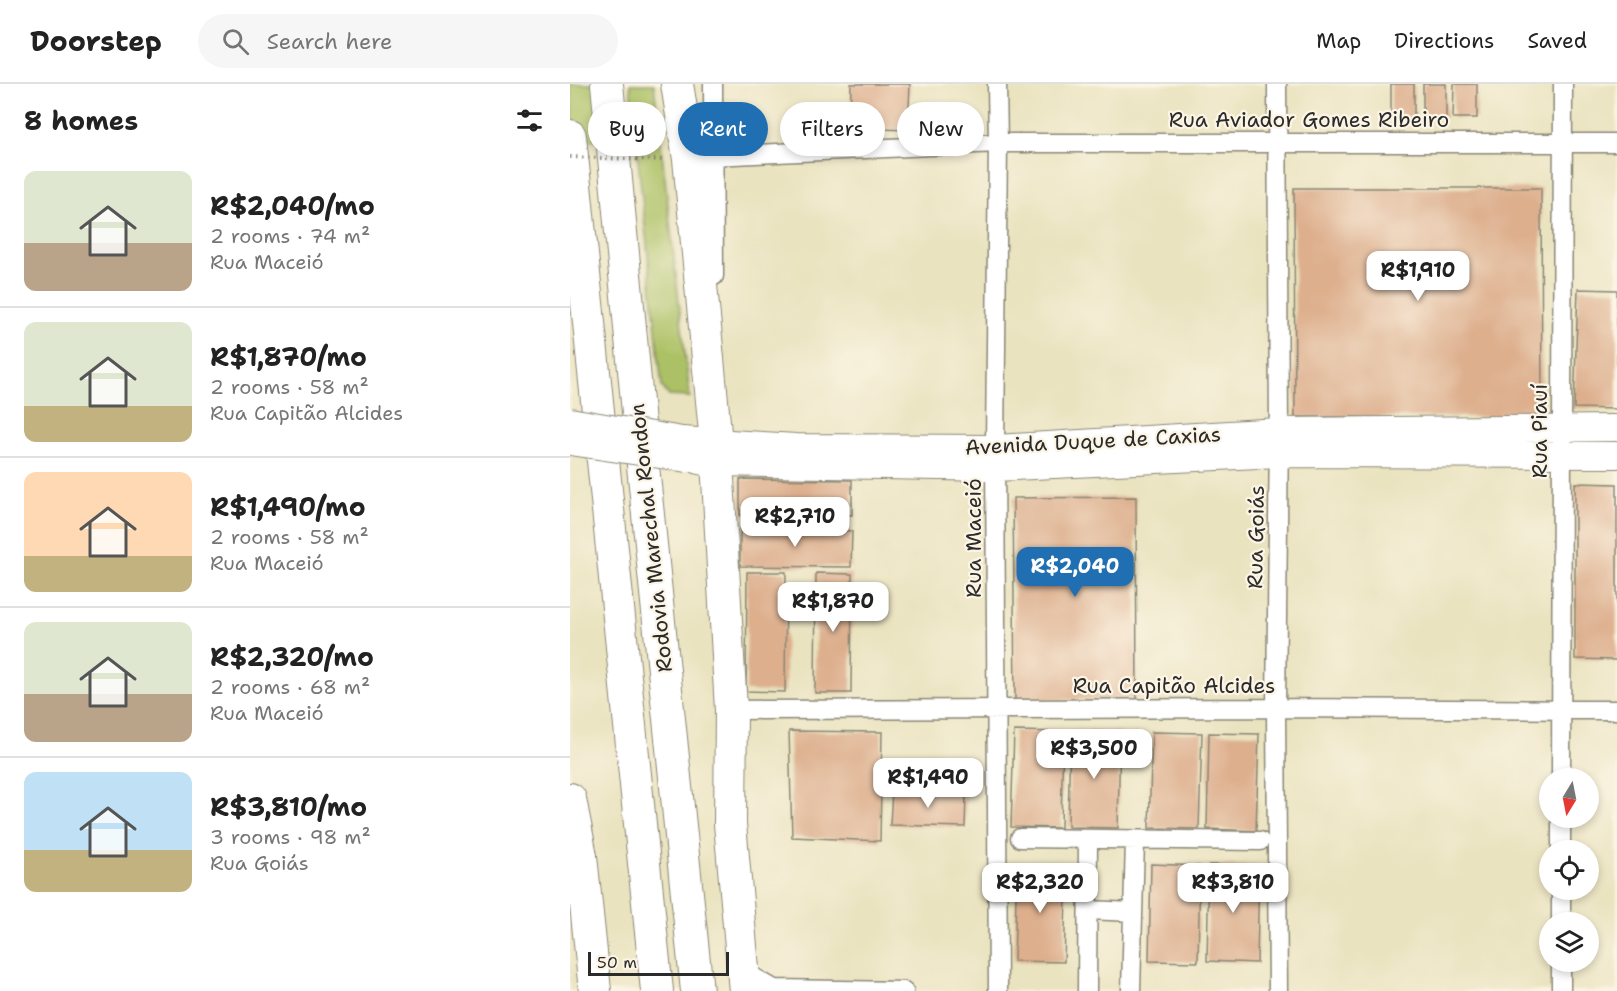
<!DOCTYPE html>
<html lang="en">
<head>
<meta charset="utf-8">
<style>
	body { margin:0; font-family:"Shantell Sans",sans-serif; background:#f6f6f6; color:#222; height:100vh; display:flex; flex-direction:column; font-size:22px; white-space:nowrap }
	* { box-sizing:border-box; margin:0 }
	p { font-size:20px; color:#767676 }
	.icon { flex:none; width:33px; height:33px; fill:none; stroke:currentColor; stroke-width:2; stroke-linecap:round; stroke-linejoin:round }
	.map { position:relative; flex:1; overflow:hidden }
	.side { display:flex; flex-direction:column; background:#fff; width:570px }
	.side>* { flex:none }
	.hud { position:absolute; left:18px; top:18px; width:570px; height:54px; display:flex; gap:12px }
	.needle { width:39px; rotate:190deg }
	.tools { position:absolute; left:969px; top:684px; display:grid; gap:12px }
	.tools a { display:grid; place-items:center; width:60px; height:60px; border-radius:50%; background:#fff; box-shadow:0 3px 9px #0003; font-size:30px }
	.scale { position:absolute; left:18px; bottom:15px; width:141px; box-sizing:border-box; padding-left:6px; border:3px solid #2b2b2b; border-top:0; font-size:16px; line-height:21px; white-space:nowrap; color:#2b2b2b; -webkit-text-stroke:4px #fcf5e5; paint-order:stroke }
	.price { position:absolute; translate:-50% -51px; padding:0 14px; border-radius:12px; background:#fff; color:#222; font-size:20px; line-height:39px; filter:drop-shadow(0 2px 3px #0008) }
	.price::after { content:''; position:absolute; left:50%; top:36px; width:18px; height:14px; margin-left:-9px; background:inherit; clip-path:polygon(0 0,100% 0,50% 100%) }
	.price.on { background:#1f6fb2; color:#fff }
	ul { padding:0; list-style:none }
	li { display:flex; align-items:center; gap:18px; height:150px; padding:0 24px }
	li+li { border-top:2px solid #e0e0e0 }
	li span { display:grid; place-items:center; flex:none; width:168px; height:120px; border-radius:12px; color:#555 }
	li>.icon { margin-inline-start:auto }
	span .icon { width:72px; height:72px; fill:#fffc; stroke-width:1 }
	li b { font-size:26px }
	h2 { display:flex; justify-content:space-between; align-items:center; height:72px; padding:0 24px; font-size:26px }
	.tag { padding:0 21px; border-radius:27px; background:#fff; box-shadow:0 3px 9px #0003; font-size:21px; line-height:54px }
	.tag.on { background:#1f6fb2; color:#fff }
	header { display:flex; align-items:center; gap:36px; box-sizing:border-box; height:84px; padding:0 30px; background:#fff; border-bottom:2px solid #e0e0e0 }
	header strong { font-size:28px }
	nav { display:flex; gap:33px; margin-inline-start:auto; font-size:21px }
	.search { width:420px; height:54px; background:#f6f6f6; display:flex; align-items:center; gap:15px; box-sizing:border-box; padding:0 21px; border-radius:33px; color:#767676; font-size:22px }
	main { display:flex; flex:1; min-height:0 }
	.map>svg:first-child { display:block }
	.green { fill:#acc165; stroke:#6c7648; stroke-width:1.5 }
	.building { fill:#ddaf8d }
	.lines { fill:none; stroke-linecap:round; stroke-linejoin:round }
	.street-casing { stroke:#8a8776; stroke-width:21 }
	.secondary-casing { stroke:#8a8776; stroke-width:28 }
	.highway-casing { stroke:#8a8776; stroke-width:34 }
	.street { stroke:#fff; stroke-width:18 }
	.secondary { stroke:#fff; stroke-width:26 }
	.highway { stroke:#fff; stroke-width:32 }
	.secondary-bridge-casing { stroke:#8a8776; stroke-width:28; stroke-linecap:butt }
	.path-bridge { stroke:#8a8776; stroke-width:4; stroke-dasharray:1.5 4.5; stroke-linecap:butt }
	.secondary-bridge { stroke:#fff; stroke-width:26 }
	.labels { text-anchor:middle; dominant-baseline:central; stroke-width:4.5; stroke-linejoin:round; paint-order:stroke }
	.street-label { font-size:21px; fill:#2b2b2b; stroke:#fcf5e5 }
</style>
</head>
<body>
<header>
<strong>Doorstep</strong>
<div class="search"><svg class="icon" aria-label="search" viewBox="0 0 24 24"><circle cx="10" cy="10" r="6"/><path d="M15 15l6 6"/></svg>Search here</div>
<nav><a>Map</a><a>Directions</a><a>Saved</a></nav>
</header>
<main>
<section class="side">
<h2>8 homes<svg class="icon" aria-label="filters" viewBox="0 0 24 24"><path d="M4 7h16M4 17h16"/><circle cx="9" cy="7" r="2"/><circle cx="15" cy="17" r="2"/></svg></h2>
<ul>
<li><span style="background:linear-gradient(#dfe7d0 60%,#b9a48a 0)"><svg class="icon" aria-label="home" viewBox="0 0 24 24"><path d="M3 11l9-7 9 7M6 9v11h12V9"/></svg></span><div><b>R$2,040/mo</b><p>2 rooms · 74 m²</p><p>Rua Maceió</p></div></li>
<li><span style="background:linear-gradient(#dfe7d0 70%,#c2b280 0)"><svg class="icon" aria-label="home" viewBox="0 0 24 24"><path d="M3 11l9-7 9 7M6 9v11h12V9"/></svg></span><div><b>R$1,870/mo</b><p>2 rooms · 58 m²</p><p>Rua Capitão Alcides</p></div></li>
<li><span style="background:linear-gradient(#ffd9b3 70%,#c2b280 0)"><svg class="icon" aria-label="home" viewBox="0 0 24 24"><path d="M3 11l9-7 9 7M6 9v11h12V9"/></svg></span><div><b>R$1,490/mo</b><p>2 rooms · 58 m²</p><p>Rua Maceió</p></div></li>
<li><span style="background:linear-gradient(#dfe7d0 60%,#b9a48a 0)"><svg class="icon" aria-label="home" viewBox="0 0 24 24"><path d="M3 11l9-7 9 7M6 9v11h12V9"/></svg></span><div><b>R$2,320/mo</b><p>2 rooms · 68 m²</p><p>Rua Maceió</p></div></li>
<li><span style="background:linear-gradient(#bfe0f5 65%,#c2b280 0)"><svg class="icon" aria-label="home" viewBox="0 0 24 24"><path d="M3 11l9-7 9 7M6 9v11h12V9"/></svg></span><div><b>R$3,810/mo</b><p>3 rooms · 98 m²</p><p>Rua Goiás</p></div></li>
</ul>
</section>
<div class="map">
<svg width="1047" height="907" viewBox="0 0 1047 907">
	<rect width="100%" height="100%" fill="#fcf5e5"/>
	<filter id="ink" filterUnits="userSpaceOnUse"><feTurbulence type="fractalNoise" baseFrequency=".0167" numOctaves="2"/><feDisplacementMap in="SourceGraphic" scale="12" xChannelSelector="R" yChannelSelector="G"/><feConvolveMatrix kernelMatrix="1 2 1 2 8 2 1 2 1" color-interpolation-filters="sRGB"/></filter>
	<filter id="wash" filterUnits="userSpaceOnUse"><feTurbulence type="fractalNoise" baseFrequency=".008" numOctaves="4" result="noise"/><feDisplacementMap in="SourceGraphic" scale="24" xChannelSelector="R" yChannelSelector="G"/><feGaussianBlur stdDeviation="1.35" result="paint"/><feColorMatrix in="noise" values="0 0 0 0 0 0 0 0 0 0 0 0 0 0 0 0 0 1.4 0 .05"/><feComposite in="paint" operator="in"/></filter>
	<g filter="url(#wash)">
		<rect width="100%" height="100%" fill="#eae3c0"/>
		<!-- green -->
		<path class="green" d="M0,0H27L32,57L4,54Z
			M60,0H84L120,313L99,312L92,303Z"/>
		<g id="blocks">
			<!-- building -->
			<path class="building" d="M281,0H340L338,46L280,44Z
				M821,0H844V35H821Z
				M853,0H876V34H853Z
				M884,0H907V34H883Z
				M724,104H971L972,333H725Z
				M1008,205L1047,206V325L1004,324Z
				M170,395L282,396V431H170Z
				M1005,399L1047,400V576L1005,575Z
				M566,413L567,615L445,616L443,414Z
				M170,445L282,447L281,483L170,482Z
				M177,488H216L215,608L176,607Z
				M246,489L282,490L281,609H245Z
				M219,647L312,648L310,757L222,753Z
				M444,647L493,648L491,744L441,743Z
				M500,647L550,648L548,744L498,743Z
				M582,648L632,649L629,745L579,744Z
				M639,649L689,650L686,747L637,745Z
				M322,706L396,709L395,743L320,741Z
				M581,780L630,782L628,878L579,877Z
				M447,781L497,782L494,878L444,877Z
				M639,781L689,782L687,879L637,877Z"/>
		</g>
	</g>
	<g filter="url(#ink)">
		<use href="#blocks" fill-opacity="0" stroke="#8a8776" stroke-width="1.5"/>
		<g class="lines">
			<!-- street casing -->
			<g class="street-casing">
				<path id="street" d="M143,0L144,192
					M427,0L428,59L425,364L428,907
					M707,0L709,347L706,624L708,907
					M143,72L428,59H1047
					M161,626L706,624L1047,626
					M991,694L993,0
					M450,754L690,757
					M991,766V734
					M518,826L563,828
					M991,838V806
					M173,887L204,905L334,907
					M517,907L518,755
					M561,907L565,756
					M991,907V878"/>
			</g>
			<!-- secondary casing -->
			<g class="secondary-casing">
				<path id="secondary" d="M112,356L226,363L425,364L709,347L1047,344
					M129,377L147,379L426,384L709,370L1047,371"/>
			</g>
			<!-- highway casing -->
			<g class="highway-casing">
				<path id="highway" d="M37,0L74,392L127,907
					M107,0L119,75L146,359L161,626L160,740L175,907
					M0,52L87,907
					M0,715L11,772L25,907"/>
			</g>
			<!-- street -->
			<use href="#street" class="street"/>
			<!-- secondary -->
			<use href="#secondary" class="secondary"/>
			<!-- highway -->
			<use href="#highway" class="highway"/>
			<!-- secondary-bridge casing -->
			<g class="secondary-bridge-casing">
				<path id="secondary-bridge" d="M0,337L112,356
					M0,358L117,375"/>
			</g>
			<!-- path-bridge -->
			<path class="path-bridge" d="M0,73L94,76"/>
			<!-- secondary-bridge -->
			<use href="#secondary-bridge" class="secondary-bridge"/>
		</g>
	</g>
	<g class="labels">
		<!-- street labels -->
		<g class="street-label">
			<text x="739" y="36">Rua Aviador Gomes Ribeiro</text>
			<text transform="translate(970 347) rotate(-90)">Rua Piauí</text>
			<text transform="translate(523 357) rotate(-3)">Avenida Duque de Caxias</text>
			<text transform="translate(686 453) rotate(-89)">Rua Goiás</text>
			<text transform="translate(81 454) rotate(-96)">Rodovia Marechal Rondon</text>
			<text transform="translate(404 454) rotate(-90)">Rua Maceió</text>
			<text x="604" y="602">Rua Capitão Alcides</text>
		</g>
	</g>
</svg>
<div class="tools">
<a><svg class="needle" viewBox="-14 -14 28 28"><path d="M0-13l5 13h-10z" fill="#e53935"/><path d="M0 13l5-13h-10z" fill="#767676"/></svg></a>
<a><svg class="icon" aria-label="locate" viewBox="0 0 24 24"><circle cx="12" cy="12" r="6"/><path d="M12 2v4M12 18v4M2 12h4M18 12h4"/></svg></a>
<a><svg class="icon" aria-label="layers" viewBox="0 0 24 24"><path d="M12 4l9 5-9 5-9-5zM3 14l9 5 9-5"/></svg></a>
</div>
<div class="scale">50 m</div>
<b class="price" style="left:848px;top:218px">R$1,910</b>
<b class="price" style="left:225px;top:464px">R$2,710</b>
<b class="price on" style="left:505px;top:514px">R$2,040</b>
<b class="price" style="left:263px;top:549px">R$1,870</b>
<b class="price" style="left:524px;top:696px">R$3,500</b>
<b class="price" style="left:358px;top:725px">R$1,490</b>
<b class="price" style="left:470px;top:830px">R$2,320</b>
<b class="price" style="left:663px;top:830px">R$3,810</b>
<div class="hud">
<a class="tag">Buy</a>
<a class="tag on">Rent</a>
<a class="tag">Filters</a>
<a class="tag">New</a>
</div>
</div>
</main>
</body>
</html>
